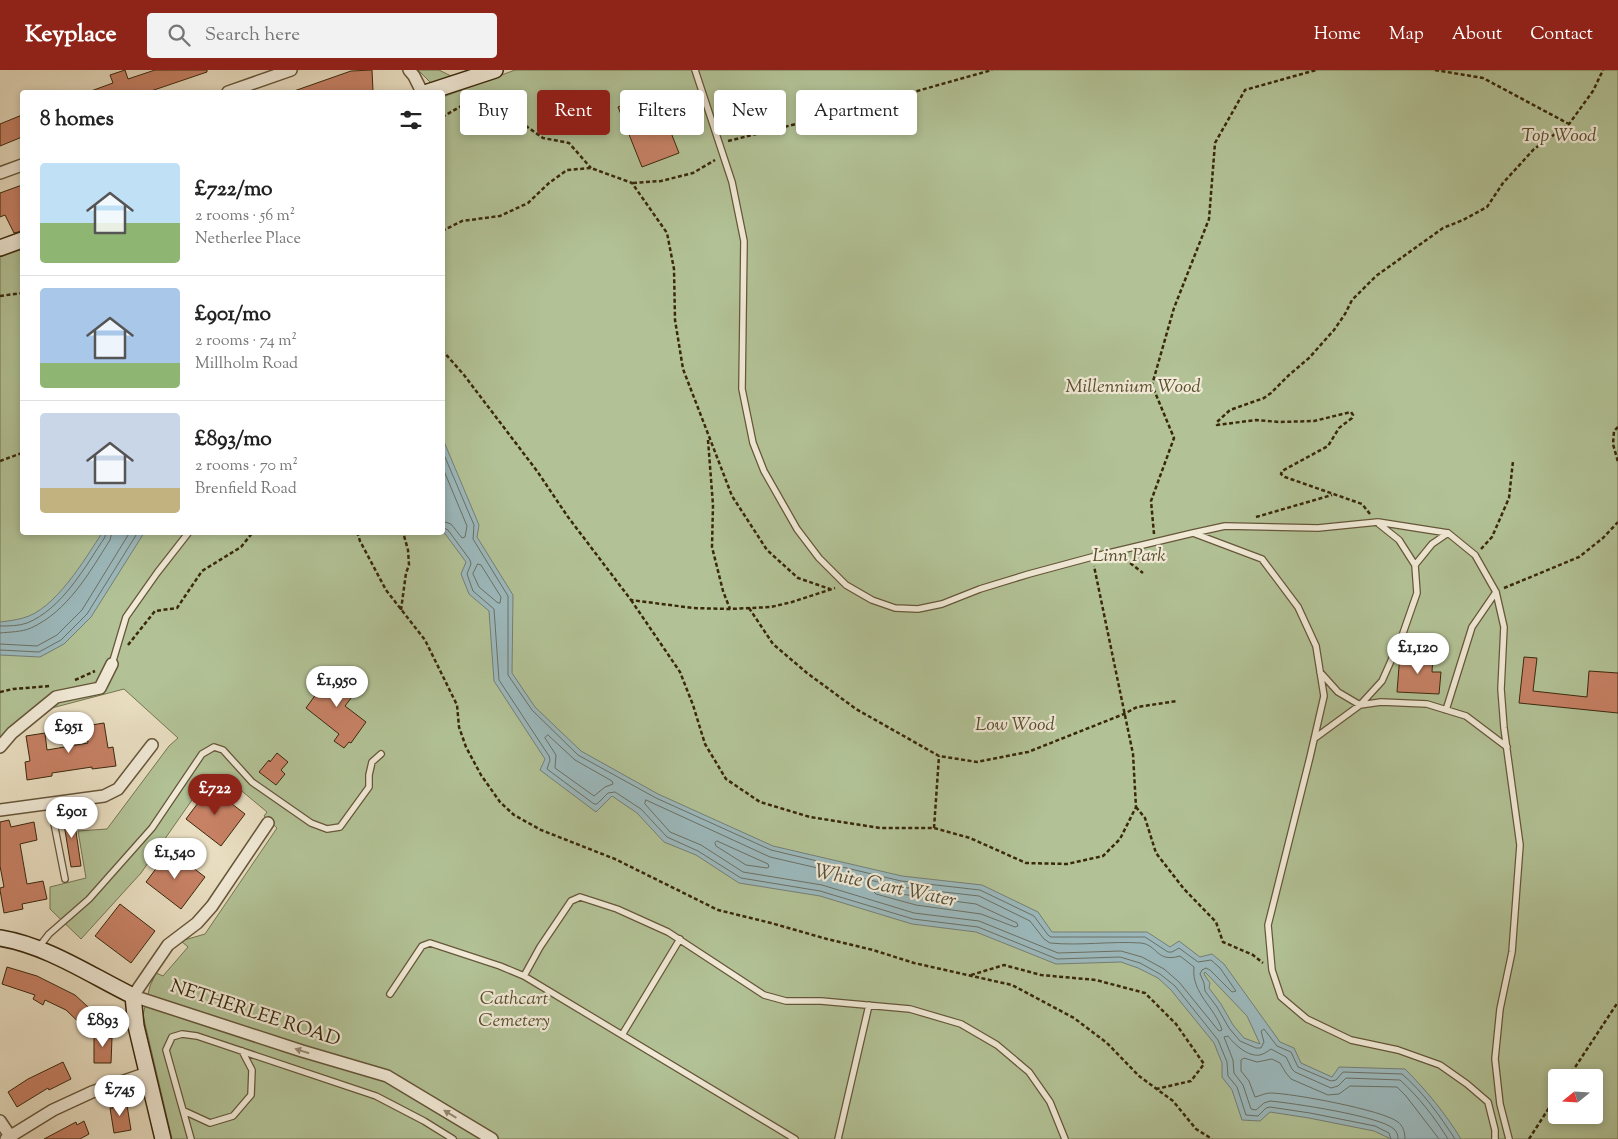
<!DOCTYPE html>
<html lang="en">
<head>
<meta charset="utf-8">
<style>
	body { margin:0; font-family:"Sorts Mill Goudy",serif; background:#f2f2f2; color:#222; height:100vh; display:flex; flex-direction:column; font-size:19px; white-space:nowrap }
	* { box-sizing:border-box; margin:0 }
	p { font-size:16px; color:#767676 }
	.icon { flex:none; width:28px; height:28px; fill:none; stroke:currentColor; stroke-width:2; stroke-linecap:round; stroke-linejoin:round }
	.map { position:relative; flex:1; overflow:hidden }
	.panel { position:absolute; left:20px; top:20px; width:425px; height:445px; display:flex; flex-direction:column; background:#fff; border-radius:5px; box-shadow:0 2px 8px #0003 }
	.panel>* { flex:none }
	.top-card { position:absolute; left:460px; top:20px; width:475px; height:45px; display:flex; gap:10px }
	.needle { width:32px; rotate:252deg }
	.controls { position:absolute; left:1548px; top:999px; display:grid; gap:10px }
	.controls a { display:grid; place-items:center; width:55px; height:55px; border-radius:5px; background:#fff; box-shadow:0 2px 8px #0003; font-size:25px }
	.price { position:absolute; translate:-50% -42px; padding:0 11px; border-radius:18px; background:#fff; color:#222; font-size:16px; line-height:32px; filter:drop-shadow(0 1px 2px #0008) }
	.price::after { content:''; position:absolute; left:50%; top:30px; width:15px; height:11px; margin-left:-8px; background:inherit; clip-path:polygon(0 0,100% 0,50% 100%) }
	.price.active { background:#8f2418; color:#fff }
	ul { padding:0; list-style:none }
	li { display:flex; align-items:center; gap:15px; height:125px; padding:0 20px }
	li+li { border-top:1px solid #e0e0e0 }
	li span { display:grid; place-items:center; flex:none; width:140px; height:100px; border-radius:5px; color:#555 }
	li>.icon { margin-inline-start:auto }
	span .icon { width:60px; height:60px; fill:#fffc; stroke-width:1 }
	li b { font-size:21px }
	h2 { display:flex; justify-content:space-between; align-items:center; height:60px; padding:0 20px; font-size:21px }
	.pill { padding:0 18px; border-radius:5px; background:#fff; box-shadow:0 2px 8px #0003; font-size:18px; line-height:45px }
	.pill.active { background:#8f2418; color:#fff }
	header { display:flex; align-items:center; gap:30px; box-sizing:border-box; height:70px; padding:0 25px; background:#8f2418; color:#fff }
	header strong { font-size:24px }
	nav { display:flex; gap:28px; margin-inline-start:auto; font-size:18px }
	.search { width:350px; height:45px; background:#f2f2f2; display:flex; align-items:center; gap:12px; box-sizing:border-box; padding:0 18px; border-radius:5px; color:#767676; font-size:19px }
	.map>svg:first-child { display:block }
	.green { fill:#b2c296; stroke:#767551; fill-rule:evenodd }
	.water { fill:#9cb9bd; stroke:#757f76; fill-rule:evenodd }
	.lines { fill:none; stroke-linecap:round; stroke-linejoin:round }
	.shore { stroke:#6b7064; stroke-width:1 }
	.building { fill:#c78165; stroke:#3a280c }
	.lane-casing { stroke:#665639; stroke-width:8 }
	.street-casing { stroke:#665639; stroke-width:14 }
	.secondary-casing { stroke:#3a280c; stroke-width:18 }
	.path { stroke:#3a280c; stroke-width:2.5; stroke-dasharray:4 2.5; stroke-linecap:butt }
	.lane { stroke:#f1ead7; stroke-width:5.5 }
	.street { stroke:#f1ead7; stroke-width:11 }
	.secondary { stroke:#f1ead7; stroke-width:15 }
	.oneway { fill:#968972 }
	.labels { text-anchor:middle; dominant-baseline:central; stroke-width:4.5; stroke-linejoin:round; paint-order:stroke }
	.park-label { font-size:19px; font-style:italic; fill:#584e2e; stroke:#f1ead7 }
	.street-label { font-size:19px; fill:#3a280c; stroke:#f1ead7 }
	.water-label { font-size:20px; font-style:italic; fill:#524c38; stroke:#f1ead7 }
</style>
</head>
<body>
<header>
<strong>Keyplace</strong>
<div class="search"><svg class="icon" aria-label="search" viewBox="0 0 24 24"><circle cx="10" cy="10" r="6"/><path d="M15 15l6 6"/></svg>Search here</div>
<nav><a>Home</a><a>Map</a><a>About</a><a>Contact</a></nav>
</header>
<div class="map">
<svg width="1618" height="1069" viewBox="0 0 1618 1069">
	<rect width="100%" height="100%" fill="#e9dec1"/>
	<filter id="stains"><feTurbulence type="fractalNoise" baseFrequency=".004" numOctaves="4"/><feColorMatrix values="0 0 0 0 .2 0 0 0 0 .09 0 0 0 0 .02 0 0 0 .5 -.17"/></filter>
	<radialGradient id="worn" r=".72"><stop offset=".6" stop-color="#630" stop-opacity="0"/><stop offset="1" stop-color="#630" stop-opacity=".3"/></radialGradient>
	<!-- green -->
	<path class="green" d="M418,0H439L453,7L435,17Z
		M515,0H1618V1069H172L143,945L150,916L156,903L163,906L188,877L181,871L205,864L277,758L264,746L267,742L237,717L232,722L222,719L199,720L141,803L81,869L50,839V817L86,808L78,761L107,759L169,676L178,668L124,619L29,644L0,668V185L22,177V462H442L443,27ZM1556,1008H1594V1045H1556Z"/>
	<!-- water -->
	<path class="water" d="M442,367L479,455L477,467L513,525L512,603L535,637L581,681L658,724L773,776L902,806L982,815L1038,842L1052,862H1147L1170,877L1179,871L1200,887L1212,884L1224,894L1280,972L1294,978L1301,993L1332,1007L1339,997L1405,999C1426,1020 1445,1043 1461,1069H1391L1374,1061L1309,1048L1270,1042L1260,1051L1242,1050L1232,1020L1222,1007V993L1214,973L1171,920L1158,908L1138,898L1121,892L1056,894L976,862L912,854L820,826L739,813L696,785L664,772L637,743L612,726L596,742L540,700L545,689L494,611L489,541L469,524L461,504L466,492L443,461ZM1205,902L1247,946L1260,974L1244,968L1233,955L1221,934L1209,918L1210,913L1204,904Z
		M102,463H144L91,547L64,574L40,587L0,585V552C8,551 16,550 23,548C55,540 85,489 102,463Z"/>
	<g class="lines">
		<!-- shore -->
		<path class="shore" d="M442,380L474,455L473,469L508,526V605L532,640L578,685L656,728L771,780L901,811L980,820L1034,846L1048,865L1051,867H1145L1168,882H1172L1179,878L1198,892L1211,890L1220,898L1236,921L1232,922L1210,900L1206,898L1202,900L1200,904L1204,913L1205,921L1217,937L1229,958L1240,971L1256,978H1261L1264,972L1261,961L1264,959L1277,976L1291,982L1298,997L1331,1011L1336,1010L1343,1002L1402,1004C1423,1022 1440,1046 1455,1069
			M442,396L467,456L465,467L462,468L451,454L442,451
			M442,457L448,460L470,490L471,494L467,504L473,521L494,539L499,610L549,686L550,690L547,699L594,734H597L608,723L615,722L641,739L667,767L698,781L741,808L820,821L913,849L978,857L1057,889L1120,887L1140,893L1160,904L1175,916L1218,970L1227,992L1228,1006L1237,1017L1246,1045L1258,1046L1266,1038L1270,1037L1310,1043L1375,1056L1389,1063L1391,1069
			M478,494L481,495L501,527L500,533H498L479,517L473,504Z
			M0,556C8,556 19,556 27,553C62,539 85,497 105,467L106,462
			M0,563C9,562 22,562 31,558C68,541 89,503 110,470L112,462
			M0,574L37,576L57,565L82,540L130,462
			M0,580L39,582L61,570L87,544L138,462
			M548,665L575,690L612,711L613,714L605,717L594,726L555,698L556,685L545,668Z
			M646,730L770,787L900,817L979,826L1030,851L1044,869L1050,873C1080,876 1111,871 1141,873C1158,875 1156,893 1180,886L1194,897C1191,923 1215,937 1222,960L1220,961L1218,960L1179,912L1164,899L1142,887L1121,881L1058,883L979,851L914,843L822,815L743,802L701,775L670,762L645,734Z
			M717,771L768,794L769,797L767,798L746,795L716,776L715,773Z
			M875,820L900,824L976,834L1017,853L1018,856L1015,857L981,844L916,835L876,824L874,822Z
			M1398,1069C1398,1065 1397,1062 1394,1059C1380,1046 1292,1033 1270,1031L1264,1033L1256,1040L1251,1039L1243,1015L1234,1003L1233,990L1224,967L1228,966C1235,975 1248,987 1260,985C1264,984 1268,981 1271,979L1286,987L1292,999L1295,1002L1331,1018L1338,1016L1346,1008L1400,1010C1419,1027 1435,1048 1448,1069
			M1405,1069C1405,1062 1403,1056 1398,1052C1383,1040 1291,1023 1270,1023C1265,1023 1260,1026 1255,1027L1249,1011L1241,1001V990L1244,988L1257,992L1272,989L1280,993L1286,1003L1291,1009L1328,1025L1339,1024L1350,1016L1397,1017L1406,1026L1439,1069"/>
	</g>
	<!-- building -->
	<path class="building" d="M125,0L128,9L155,0H207V2L148,22H91V21L113,13L110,5Z
		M372,0L373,21L295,22L294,21L351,1Z
		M655,22L679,83L642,97L618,37Z
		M22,45V67L0,76V54Z
		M22,115V161L14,163L5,145L0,147V123Z
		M1400,584L1433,586L1432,602H1441L1439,624L1397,622Z
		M1524,587L1537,588L1533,621L1587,627L1589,601L1618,603V643L1519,633Z
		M332,603L343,611L345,609L358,619L345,636L366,652L351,673L349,672L344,678L334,671L339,664L306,638L322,616L321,607Z
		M104,653L108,678L113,677L116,696L92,699V697L52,703V706L27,710L25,692L30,691L26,666L45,663L47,680L88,673L85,656Z
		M277,683L288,692L281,700L285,704L276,715L259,702L269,690L270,692Z
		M210,717L245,744L221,776L186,749Z
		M73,741L81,796L71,797L62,742Z
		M9,750L11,757L34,752L37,770L20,774L27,814L43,811L47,829L22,834L23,839L4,843L0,820V818L4,817L0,796V752Z
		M170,780L205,807L181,839L146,812Z
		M120,834L155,861L131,893L95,866Z
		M7,897L37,906L75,925L98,946L86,959L66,940L45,930L43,935L33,929L35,925L2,914Z
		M94,963H110L109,968H112L111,993H94Z
		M63,992L71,1009L49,1020L48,1018L17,1037L8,1022L28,1009Z
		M123,1029L124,1036L127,1035L131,1060L114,1063L110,1038H113L112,1031Z
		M84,1051L89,1064L80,1069H44L76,1052L77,1055Z"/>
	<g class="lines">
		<!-- lane casing -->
		<g class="lane-casing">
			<path id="lane" d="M695,0L732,112L744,171L742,319L753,373L764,401L797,459L819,488L846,515L872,530L895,538L918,539L942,534L980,519L1029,504L1092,487L1193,463L1262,489L1298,537L1316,576L1324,626L1310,687L1268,855L1272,900L1281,927L1307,949L1351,970L1398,980L1440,995L1467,1014L1488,1032L1495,1060V1069
				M1193,463L1225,456L1318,458L1378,452L1448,463L1475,485L1496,522L1504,557L1501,619L1504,658L1520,775L1512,882L1500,939L1495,989L1500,1034L1509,1069
				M1415,495L1432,474L1448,463
				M112,594L126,547L157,503L189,462
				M1320,602L1338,622L1360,635L1382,611L1402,566L1417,523L1415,495L1399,470L1379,454
				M1446,640L1472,557L1496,522
				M1315,668L1360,635L1381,632L1427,634L1466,646L1507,677
				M50,733L65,809
				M39,877L49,864L89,829L152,758L202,684L214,677L223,680L252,712L311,753L327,759L340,757L369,717V705L372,692L381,684
				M524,906L540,877L571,831L580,827L617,839L668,862L764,925L786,931H821L910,939L961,954L997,975L1029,1002L1050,1032L1065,1069
				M390,924L422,876L430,873L500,896L524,906L795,1069
				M622,965L680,869
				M184,1041L210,1053L233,1046L251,1025L252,1000L242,981
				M191,1069L166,980L172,967L182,964L197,966L376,1026L424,1051L453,1069
				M838,1069L869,935"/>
		</g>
		<!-- street casing -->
		<g class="street-casing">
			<path id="street" d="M409,0L414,6L422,22
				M228,22L291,0
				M0,103L22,95
				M0,677L12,663L56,627L100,618L112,594
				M0,740L104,726L118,719L152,675
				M268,753L212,836L197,853L168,875L133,926L302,981L387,1006L492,1069
				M0,1051L10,1066
				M6,1069L53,1040L92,1022L147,1003"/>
		</g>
		<!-- secondary casing -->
		<g class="secondary-casing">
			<path id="secondary" d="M428,22L495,0
				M0,178L22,170
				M0,868C48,876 90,905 133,926L136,956L163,1069"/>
		</g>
		<!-- path -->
		<path class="path" d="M1435,0L1483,8L1569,54
			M442,47L465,34L519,51L543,68L569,73L591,98
			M728,71L828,46L992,0
			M633,113L661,111L693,103L715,90
			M442,161L462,151L500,146L528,133L549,113L567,100L591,98L632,113L667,163L674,199L675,250L683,299L732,426L767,480L798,508L830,519
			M0,226L22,223
			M442,280L464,305L537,401L568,447L631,530L693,538L730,539L771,537L792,532L835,518
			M1618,357L1614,361L1613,374L1618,392
			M708,370L713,435L712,477L723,521L730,539
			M0,391L22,383
			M1370,444L1362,434L1285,407L1281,404L1282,401L1328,376L1339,358L1352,348L1353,345L1351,342L1314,351L1279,352L1256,350L1217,355V352L1230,340L1264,328L1271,323L1289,305L1309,288L1334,260L1345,244L1352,230L1376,206L1443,158L1463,150L1487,137L1503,113L1534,79L1569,54L1593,21L1603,0
			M1256,447L1332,425
			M357,462L360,471L386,520L425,570L457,635L459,657L466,677L481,705L500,732L514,745L541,760L615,789L718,840L771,853L827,869L873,880L914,893L1012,915L1074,948L1107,973L1139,1006L1173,1031L1196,1059L1212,1069
			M1154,464L1151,431L1174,368L1152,315L1174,238L1209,149L1215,73L1245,20L1316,0
			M1481,479L1492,467L1509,428L1513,391
			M1125,489L1143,503
			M1504,518L1579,487L1603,468L1618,452
			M631,530L680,602L693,635L705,674L726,709L760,732L810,747L880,758H934L970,768L1026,793L1067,794L1103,786L1120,769L1136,737L1133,684L1094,496
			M749,538L773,574L807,603L856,639L939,686L977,692L1028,682L1124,644L1137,637L1177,631
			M401,540L406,503L409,495L408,480L403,462
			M128,575L155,541L177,538L202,501L241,477L253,462
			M75,610L95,601
			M0,622L13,619L50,616
			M1136,737L1145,748L1156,783L1184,819L1216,852L1223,872L1253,885L1263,893
			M934,758L939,686
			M971,905L1004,895L1041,905L1096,910L1145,923L1176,954L1204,994L1191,1011L1156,1019
			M1568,1008L1618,932
			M1529,1069L1556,1027"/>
		<!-- lane -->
		<use href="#lane" class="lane"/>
		<!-- street -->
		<use href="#street" class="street"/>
		<!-- secondary -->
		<use href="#secondary" class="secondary"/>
	</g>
	<!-- one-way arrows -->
	<defs><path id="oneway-solid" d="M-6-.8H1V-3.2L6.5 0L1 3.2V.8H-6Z" transform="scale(1.25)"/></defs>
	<g class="oneway">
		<use href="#oneway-solid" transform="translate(302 981) rotate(-163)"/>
		<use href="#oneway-solid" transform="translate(450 1044) rotate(-149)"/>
	</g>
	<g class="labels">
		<!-- park labels -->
		<g class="park-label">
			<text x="1559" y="66">Top Wood</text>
			<text x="1133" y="317">Millennium Wood</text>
			<text x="1129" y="486">Linn Park</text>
			<text x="1015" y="655">Low Wood</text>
			<text x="514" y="929">Cathcart<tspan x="514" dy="22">Cemetery</tspan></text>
		</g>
		<!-- street labels -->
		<g class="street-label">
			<text transform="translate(255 944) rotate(18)">NETHERLEE ROAD</text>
		</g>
		<!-- water labels -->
		<g class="water-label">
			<text transform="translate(885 817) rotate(12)">White Cart Water</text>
		</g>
	</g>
	<rect width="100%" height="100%" filter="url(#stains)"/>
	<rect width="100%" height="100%" fill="url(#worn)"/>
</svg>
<div class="controls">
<a><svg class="needle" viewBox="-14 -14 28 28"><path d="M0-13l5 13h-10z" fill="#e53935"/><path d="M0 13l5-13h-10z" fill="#767676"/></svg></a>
</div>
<b class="price" style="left:1418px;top:605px">£1,120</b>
<b class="price" style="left:337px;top:638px">£1,950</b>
<b class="price" style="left:69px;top:684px">£951</b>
<b class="price active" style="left:215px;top:746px">£722</b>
<b class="price" style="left:72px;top:769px">£901</b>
<b class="price" style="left:175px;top:810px">£1,540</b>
<b class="price" style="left:103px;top:978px">£893</b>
<b class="price" style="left:120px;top:1047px">£745</b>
<div class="top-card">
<a class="pill">Buy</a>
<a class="pill active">Rent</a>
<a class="pill">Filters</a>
<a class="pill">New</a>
<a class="pill">Apartment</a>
</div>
<section class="panel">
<h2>8 homes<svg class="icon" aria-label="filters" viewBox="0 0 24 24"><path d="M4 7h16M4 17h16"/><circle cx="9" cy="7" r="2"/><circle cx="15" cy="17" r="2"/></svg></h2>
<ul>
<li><span style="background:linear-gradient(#bfe0f5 60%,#8fb573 0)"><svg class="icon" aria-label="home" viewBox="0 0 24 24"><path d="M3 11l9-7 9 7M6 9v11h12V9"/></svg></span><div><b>£722/mo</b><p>2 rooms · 56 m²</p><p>Netherlee Place</p></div></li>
<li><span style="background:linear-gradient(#a9c7e8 75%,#8fb573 0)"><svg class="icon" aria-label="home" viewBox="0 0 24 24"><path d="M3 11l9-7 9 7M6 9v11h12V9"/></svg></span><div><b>£901/mo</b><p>2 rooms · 74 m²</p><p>Millholm Road</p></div></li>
<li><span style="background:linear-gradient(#c9d6e8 75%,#c2b280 0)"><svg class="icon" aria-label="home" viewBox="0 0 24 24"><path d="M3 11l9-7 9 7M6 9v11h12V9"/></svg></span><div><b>£893/mo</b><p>2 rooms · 70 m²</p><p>Brenfield Road</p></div></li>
</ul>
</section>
</div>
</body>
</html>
